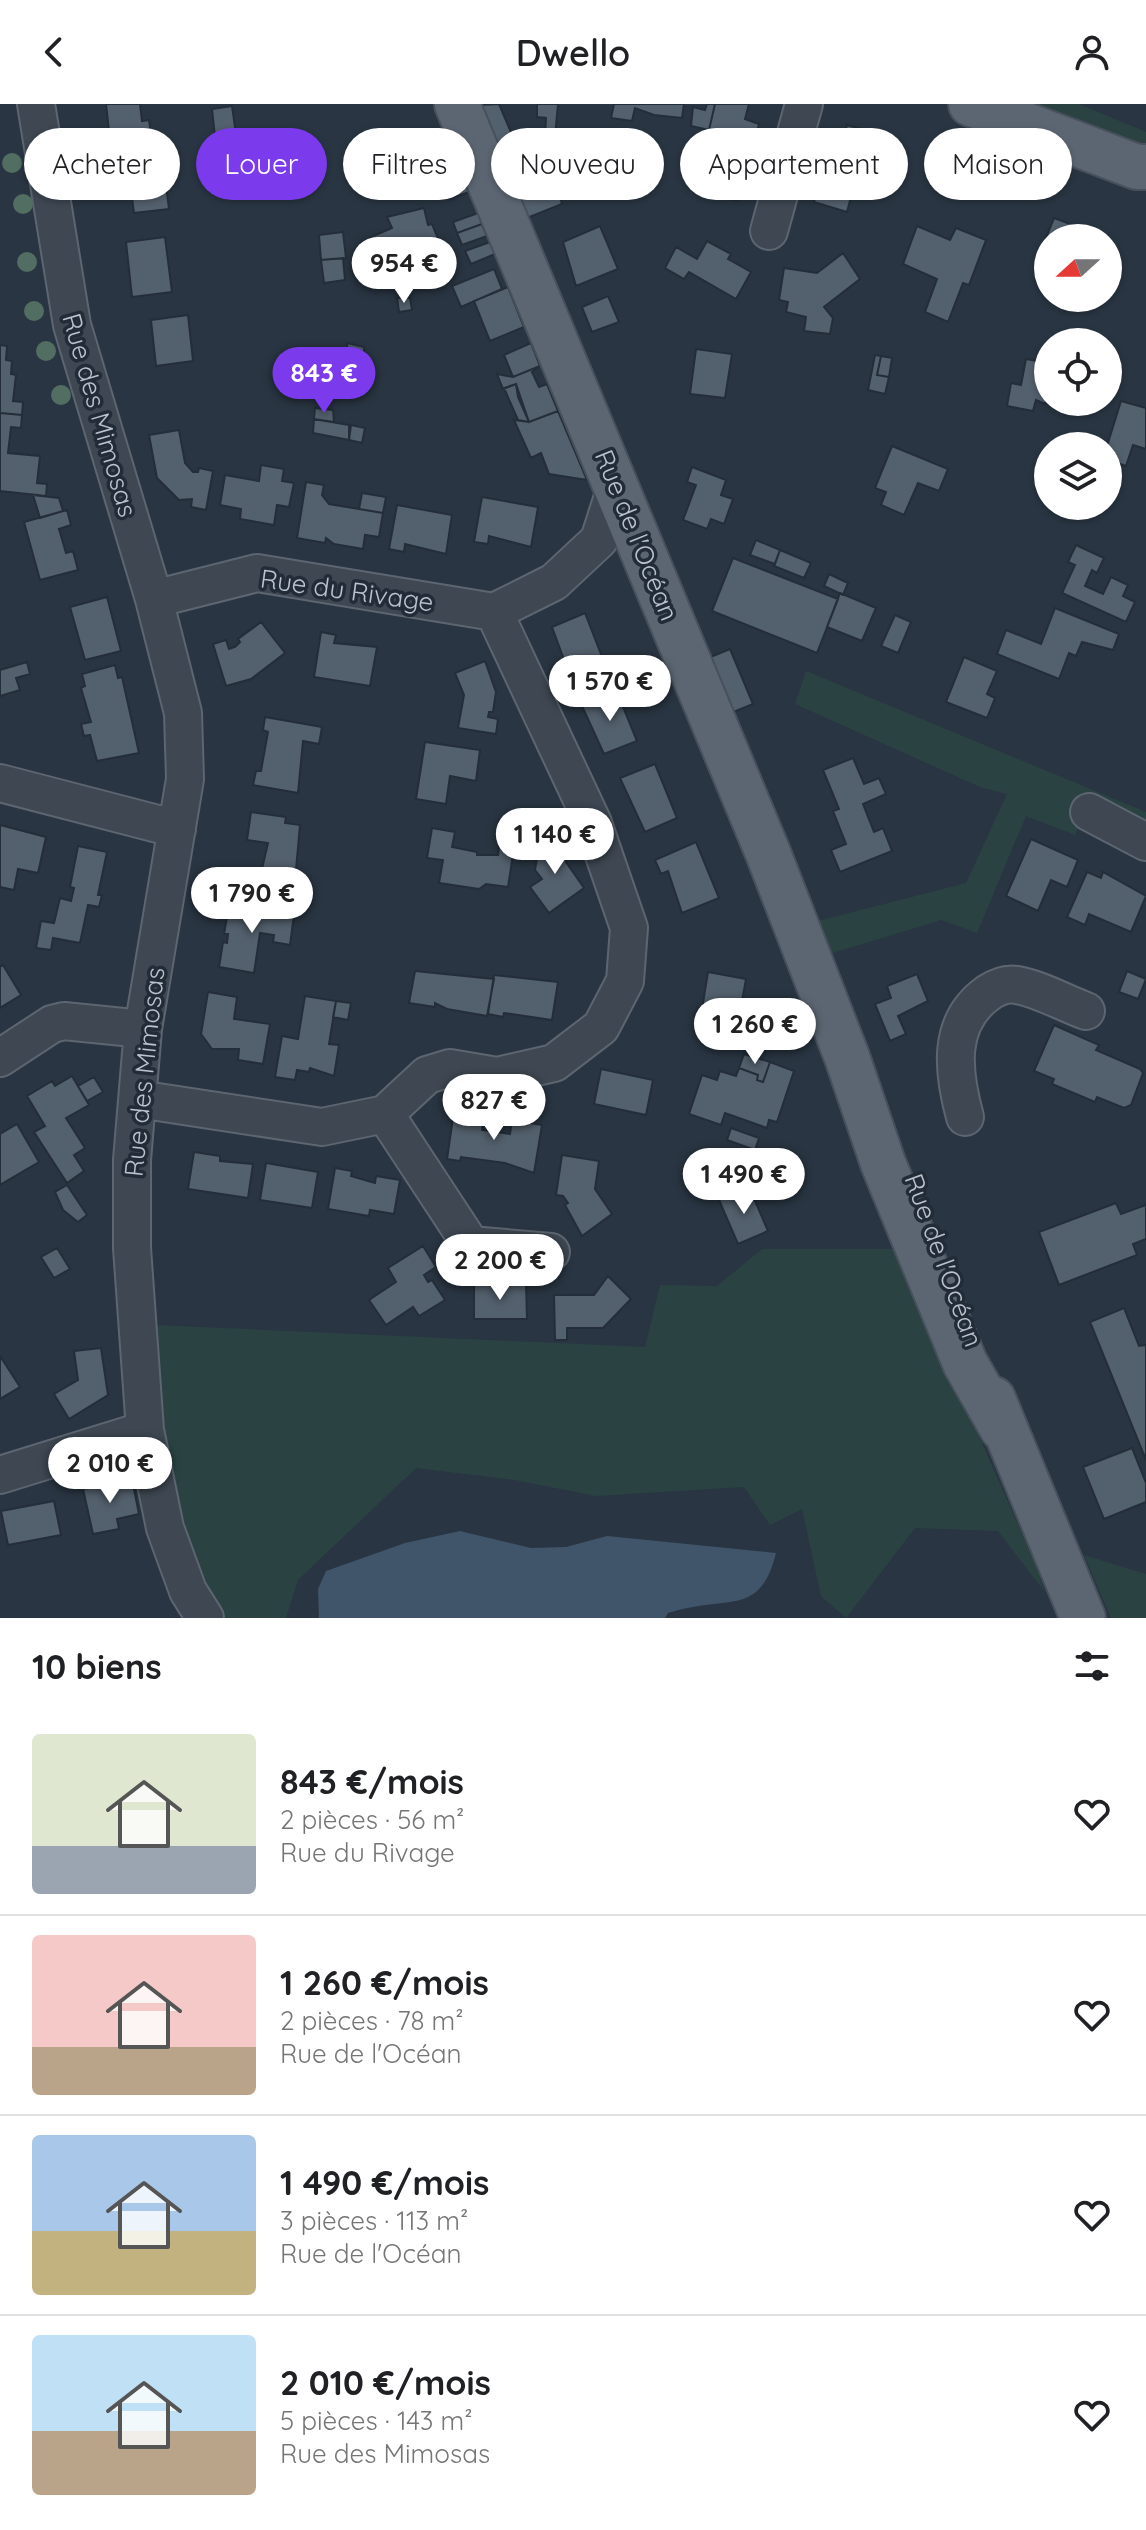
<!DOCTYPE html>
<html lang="fr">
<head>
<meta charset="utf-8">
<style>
	body { margin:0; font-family:Quicksand,sans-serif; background:#f2f2f2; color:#202124; height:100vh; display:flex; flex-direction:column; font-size:30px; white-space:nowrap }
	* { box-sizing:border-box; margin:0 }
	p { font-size:26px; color:#757577 }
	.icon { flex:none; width:44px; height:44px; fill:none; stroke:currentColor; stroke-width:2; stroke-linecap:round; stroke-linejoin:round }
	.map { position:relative; height:1514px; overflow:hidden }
	.panel { display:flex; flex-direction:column; background:#fff; flex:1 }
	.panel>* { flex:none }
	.hud { position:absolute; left:24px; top:24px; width:1098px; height:72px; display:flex; gap:16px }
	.needle { width:52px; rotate:249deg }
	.buttons { position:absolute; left:1034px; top:120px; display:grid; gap:16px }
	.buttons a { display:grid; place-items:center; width:88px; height:88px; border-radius:50%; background:#fff; box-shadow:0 2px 6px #0004; font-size:40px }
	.price { position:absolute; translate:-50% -68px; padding:0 18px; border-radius:28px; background:#fff; color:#222; font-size:26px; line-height:52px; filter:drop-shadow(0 2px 4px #0008) }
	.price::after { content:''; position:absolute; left:50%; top:48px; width:24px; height:18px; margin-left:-12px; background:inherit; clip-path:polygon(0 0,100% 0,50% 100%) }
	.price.selected { background:#7c3aed; color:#fff }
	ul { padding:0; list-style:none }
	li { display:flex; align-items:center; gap:24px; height:200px; padding:0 32px }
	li+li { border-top:2px solid #e0e0e0 }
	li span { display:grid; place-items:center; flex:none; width:224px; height:160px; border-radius:8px; color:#555 }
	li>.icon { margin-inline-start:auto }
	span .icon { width:96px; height:96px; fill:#fffc; stroke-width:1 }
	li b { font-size:34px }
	h2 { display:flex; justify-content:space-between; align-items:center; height:96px; padding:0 32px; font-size:34px }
	.tag { padding:0 28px; border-radius:36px; background:#fff; box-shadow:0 2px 6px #0004; font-size:28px; line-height:72px }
	.tag.selected { background:#7c3aed; color:#fff }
	header { display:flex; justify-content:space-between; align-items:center; height:104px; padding:0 32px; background:#fff; font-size:36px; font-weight:600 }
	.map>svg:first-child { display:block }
	.green { fill:#2b4243 }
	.water { fill:#40546a }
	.building { fill:#53606d; stroke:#242e3a; stroke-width:2 }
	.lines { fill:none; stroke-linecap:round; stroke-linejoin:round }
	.minor-casing { stroke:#5c6570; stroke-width:40 }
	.major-casing { stroke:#47505c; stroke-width:48 }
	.minor { stroke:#3e4752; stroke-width:36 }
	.major { stroke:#5c6672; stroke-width:44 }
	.tree { fill:#526d61 }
	.labels { text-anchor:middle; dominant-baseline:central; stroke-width:7; stroke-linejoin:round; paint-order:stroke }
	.street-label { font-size:26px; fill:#bbc2cc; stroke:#222c38 }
</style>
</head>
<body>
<header><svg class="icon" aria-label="back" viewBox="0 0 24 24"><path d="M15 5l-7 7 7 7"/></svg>Dwello<svg class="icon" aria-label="person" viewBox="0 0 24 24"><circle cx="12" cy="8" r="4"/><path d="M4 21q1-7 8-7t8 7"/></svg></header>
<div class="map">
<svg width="1146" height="1514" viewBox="0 0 1146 1514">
	<rect width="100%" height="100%" fill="#293542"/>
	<!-- green -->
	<path class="green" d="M999,0H1079L1146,28V53Z
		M806,567L1146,708V720L1090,694L1075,731L1026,712L977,829L941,816L823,852L814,818L966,779L1007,690L980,683L795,600Z
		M762,1145H896L1036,1461L1044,1487L998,1427L915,1424L846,1514L821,1492L802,1405L770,1421L744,1383L596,1392L515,1376L416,1364L298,1476L286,1514H219C167,1427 163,1320 156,1221L645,1243L660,1181L717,1182Z
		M1084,1451L1146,1470V1514H1111Z"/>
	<!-- water -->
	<path class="water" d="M460,1427L531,1444L566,1443L607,1432L776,1449C760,1514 728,1490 668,1509L665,1514H319L318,1485L326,1467L405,1439Z"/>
	<!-- building -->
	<path class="building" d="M106,0H140L142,17L149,16L151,30L110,36Z
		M499,0L516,40L500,47L480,1Z
		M537,0H558L555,33L545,32L546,14L537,13Z
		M614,0H684L682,14L654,11L635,4L632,17L611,14Z
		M707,0H715L709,26L691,22L693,3L705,6Z
		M715,0H749L745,15L759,20L755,35L747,37L745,44L758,55L755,67L743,69L738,97L705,91L720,28L709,26Z
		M232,2L236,30L215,33L212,5Z
		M847,21L882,31L876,54L862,51L847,108L814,98L829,40L841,44Z
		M554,39L553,64L530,73L521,53Z
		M516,40L529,71L513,79L500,47Z
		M456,55L463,73L446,77L440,58Z
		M163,57L169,105L134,109L130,78L117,79L115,64Z
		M440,58L446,77L443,73L434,76L428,60Z
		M553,64L562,100L527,114L513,79Z
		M465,77L469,88L450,95L445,84Z
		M424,104L428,121L432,120L438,135L429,139L434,150L413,159L408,149L383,160L371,133L392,124L387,113Z
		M478,109L482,120L457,129L453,118Z
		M1054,114L1092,128L1090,134H1048V163L1036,158Z
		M482,120L487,132L462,141L457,129Z
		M600,122L618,165L576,182L563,138Z
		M917,122L950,136L956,124L986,136L969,181L963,179L948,218L925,208L937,175L903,160Z
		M343,128L346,154L321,156L319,131Z
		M165,133L172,188L132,193L126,138Z
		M707,137L731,150L728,155L751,168L736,195L689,168L684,175L665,164L676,143L697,155Z
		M490,138L495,150L471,160L465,147Z
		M843,149L860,175L824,203L833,214L830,230L804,227L806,213L786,208L788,198L779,196L784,164L817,169Z
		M343,154L345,176L324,179L321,156Z
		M494,165L502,185L461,203L452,182Z
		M508,183L524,223L490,237L474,197Z
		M608,192L619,218L592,228L582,203Z
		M397,194H410L412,206L399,208Z
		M188,211L193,257L156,262L151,216Z
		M347,239L364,243V263L348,264Z
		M531,239L540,262L513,273L504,251Z
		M0,241L7,242L6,256L12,257L11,270L16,271L13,297L23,298L22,311L0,309Z
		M696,245L732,250L725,294L690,290Z
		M875,251L881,252L877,271L889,273L885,290L868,286Z
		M881,252L892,254L889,273L877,271Z
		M1026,255L1048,259V294L1045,300L1036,296L1033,307L1007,302L1011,279L1021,281Z
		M540,262L532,268L539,283L547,280L558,307L529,318L516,280L503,285L497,270L513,273Z
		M516,280L518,293L529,318L518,316L504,284Z
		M1121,297L1146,304V345L1133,341L1126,362L1108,356L1107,342Z
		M315,304L333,306L334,318L314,315Z
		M558,307L587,376L549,370L541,349L531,354L514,316L529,318Z
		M0,309L22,311L21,324L11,323L8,349L40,352L37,379L47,380L46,392L0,387Z
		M314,315L349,321V336L313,329Z
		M351,321L365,324L362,339L349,336Z
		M179,326L185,359L193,368H198L199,364L213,367L206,406L191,403L192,395L179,396L157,374L149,331Z
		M892,342L948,365L939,387L918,379L904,411L881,401L886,388L875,384Z
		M261,361L284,365L282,377L294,379L289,403L277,401L274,421L240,415L241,405L220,401L225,371L259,377Z
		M692,363L726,376L721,391L733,395L724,420L711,415L707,425L683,416L696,381L687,378Z
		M306,378L324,381L322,391L329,400L383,409L379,433L365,431L363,445L334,440L326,434L325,439L297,434Z
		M362,389L386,393L383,409L359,405Z
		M33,391L59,394L63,407L40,414Z
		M482,393L538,403L531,443L489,432L488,440L474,438Z
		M397,401L452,411L446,450L405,440L404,448L389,445Z
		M67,406L71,421L59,425L66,449L73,447L78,466L40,476L24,418Z
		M756,436L780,446L775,460L750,451Z
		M1076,441L1104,454L1097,469L1092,466L1085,482L1103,490L1111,473L1128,481L1123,492L1135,498L1126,518L1062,489L1075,461L1068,458Z
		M780,446L811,459L804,474L774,462Z
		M733,454L838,495L817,549L712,507Z
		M829,470L848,479L843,491L824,482Z
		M840,489L876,504L862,537L827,523Z
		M107,493L121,547L85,556L70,503Z
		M1055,504L1119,530L1113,546L1082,538L1076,552L1069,549L1059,575L997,550L1006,526L1041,540Z
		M585,509L604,558L570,572L552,523Z
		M895,511L911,518L898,549L881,542Z
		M261,518L285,549L251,575L226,582L213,540L226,536L229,545L235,543L240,538L238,535Z
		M321,528L336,531L334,539L377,543L370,582L314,573Z
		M730,545L753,600L731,609L708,554Z
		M964,553L997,567L987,590L995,594L987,614L946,598Z
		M485,557L496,588L493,608H489L488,613L498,615L496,630L458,624L464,591L455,569Z
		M27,558L30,570L16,574L20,586L0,592V566Z
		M115,561L118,574L122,573L139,649L97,657L90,631L84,632L81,620L91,618L81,584L85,582L82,570Z
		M617,588L637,637L604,650L582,602Z
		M265,613L322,623L319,640L303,637L298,689L253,681L256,667H261L268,628L263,626Z
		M425,638L480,646L476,677L450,672L446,700L416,695Z
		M853,654L864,680L879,674L886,690L863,700L874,728L883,724L892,747L840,768L831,746L846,740L833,707L839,705L823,666Z
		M655,660L677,714L645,728L620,674Z
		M251,708L286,713L285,719L300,721L294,788L258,782L268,739L247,736Z
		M0,721L46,733L38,769L18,765L14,786L0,783Z
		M432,724L455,728L452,743L477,748V751H498L499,742L514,744L508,783L486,780L479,785L439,779L443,756L427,754Z
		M1031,735L1078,756L1067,783L1051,776L1038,807L1006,792Z
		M540,736L569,741L566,758L584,784L549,809L530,783L542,775L535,766Z
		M696,738L719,794L682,809L668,767L661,770L655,756Z
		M78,742L107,748L98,791H102L99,803L88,801L80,839L53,834L51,846L36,844L41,817L54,819L60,794L71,797L74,784L70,783Z
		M1087,768L1101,774L1103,768L1146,792L1131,828L1089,810L1085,821L1067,813Z
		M229,801L294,811L290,841L273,838L274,831L260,829L254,869L219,863L223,838L227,839L228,830H224Z
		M3,861L21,891L0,904V863Z
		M415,867L494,875L487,912L447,905L435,899V903L409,899Z
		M1127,867L1146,875L1138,895L1119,888Z
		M708,868L746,875L737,925L696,918L698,904L702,905Z
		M917,870L928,897L898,912L906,930L890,937L875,900L891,894L887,882Z
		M494,871L558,878L552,916L504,909L503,913L488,910Z
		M208,888L237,893L234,915L270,920L263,960L238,956L239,945H212L201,930Z
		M305,892L336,897L329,940L339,941L334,972L310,964L309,968L297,966L295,976L275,973L282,932L298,935Z
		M336,897L351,899L348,916L333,913Z
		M1054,921L1099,941L1096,946L1140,965L1143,969L1131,1001L1124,1004L1097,993L1095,998L1052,980L1054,975L1034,967Z
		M744,950L770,958L763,978L757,976L758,971L739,964Z
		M770,958L794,967L777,1018L769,1016L767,1024L725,1009L721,1021L689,1010L702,971L717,976L720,967L736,972L739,964L758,971L757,976L763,978Z
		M601,965L653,976L646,1011L594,1000Z
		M72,972L89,1001L66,1014L85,1044L74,1051L84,1067L67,1079L34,1028L45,1022L27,992L52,977L55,982Z
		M94,973L103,988L87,997L78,982Z
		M454,1007L484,1012L482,1026L510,1030L512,1016L542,1021L534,1069L505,1059L461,1053L460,1057L447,1055Z
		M17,1020L39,1058L0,1081V1030Z
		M731,1024L759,1034L755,1046L727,1036Z
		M194,1048L220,1052V1057L253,1060L248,1094L188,1085Z
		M562,1051L599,1057L595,1085L612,1110L582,1132L565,1101L568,1099L563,1092L556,1091Z
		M266,1059L318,1068L312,1104L260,1096Z
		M335,1064L352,1067L351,1072L368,1077L375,1079L376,1072L400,1076L394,1110L370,1106L369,1112L328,1105Z
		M67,1081L87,1111L78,1118L63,1106L55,1088Z
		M749,1083L768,1127L738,1140L719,1096Z
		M1116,1099L1121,1110L1146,1101V1135L1133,1140L1137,1151L1059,1181L1039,1128Z
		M423,1142L436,1163L424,1171L428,1178L432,1176L445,1196L419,1212L413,1203L386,1221L369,1196L396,1178L388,1164Z
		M57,1144L70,1165L54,1174L41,1153Z
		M608,1172L631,1195L603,1224H567V1236H555L554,1191H594Z
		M474,1179L506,1182V1179H526L527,1215H474Z
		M1124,1204L1139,1242L1146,1241V1356L1090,1218Z
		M101,1244L108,1291L69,1315L54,1290L78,1276L74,1247Z
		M0,1252L20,1283L0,1295Z
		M1132,1344L1146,1379V1398L1104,1415L1083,1363Z
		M132,1375L139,1410L117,1415L119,1425L93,1430L83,1385Z
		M54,1397L61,1431L8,1441L1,1407Z"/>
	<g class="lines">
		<!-- minor casing -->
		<g class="minor-casing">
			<path id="minor" d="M36,0L72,221L154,495L183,609L185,675L143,925L132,1056V1144L145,1326L165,1424L188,1487L205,1514
				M769,127L804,0
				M494,508L554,478L599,436L616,383
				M0,679L177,725
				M1089,708L1146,738
				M0,954L52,920L64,917L143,925
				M138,995L322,1023L385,1010L427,971L450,964L497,972L554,959L601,923L625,877L629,824L593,719L494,508L257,469L154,495
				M385,1010L471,1141L551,1148
				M965,1013C953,969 946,919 988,889C997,883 1006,879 1017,881C1040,885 1064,899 1086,907
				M0,1371L145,1326"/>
		</g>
		<!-- major casing -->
		<g class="major-casing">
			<path id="major" d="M457,0L768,749L847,953L883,1059L965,1259L1002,1324
				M971,0L1137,63H1146
				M993,1295L1083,1514"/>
		</g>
		<!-- minor -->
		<use href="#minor" class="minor"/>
		<!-- major -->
		<use href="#major" class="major"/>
	</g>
	<!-- trees -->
	<g class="tree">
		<circle cx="12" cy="59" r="10"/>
		<circle cx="23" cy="100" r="10"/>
		<circle cx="27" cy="158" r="10"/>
		<circle cx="34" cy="207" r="10"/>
		<circle cx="46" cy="247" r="10"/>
		<circle cx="61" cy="291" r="10"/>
	</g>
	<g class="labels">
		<!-- street labels -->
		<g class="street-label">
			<text transform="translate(100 311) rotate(74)">Rue des Mimosas</text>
			<text transform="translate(637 431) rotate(68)">Rue de l'Océan</text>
			<text transform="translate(347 486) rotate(8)">Rue du Rivage</text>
			<text transform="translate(144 968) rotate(-84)">Rue des Mimosas</text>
			<text transform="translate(944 1156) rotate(70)">Rue de l'Océan</text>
		</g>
	</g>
</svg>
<div class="buttons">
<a><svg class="needle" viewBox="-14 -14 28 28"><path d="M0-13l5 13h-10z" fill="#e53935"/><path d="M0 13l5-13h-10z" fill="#757577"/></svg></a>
<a><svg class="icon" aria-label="locate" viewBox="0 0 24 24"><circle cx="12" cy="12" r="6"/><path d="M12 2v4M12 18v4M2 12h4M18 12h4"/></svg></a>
<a><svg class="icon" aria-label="layers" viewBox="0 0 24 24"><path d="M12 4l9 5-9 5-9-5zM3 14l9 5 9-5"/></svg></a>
</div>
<b class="price" style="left:404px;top:201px">954 €</b>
<b class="price selected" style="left:324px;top:311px">843 €</b>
<b class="price" style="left:610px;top:619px">1 570 €</b>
<b class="price" style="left:555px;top:772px">1 140 €</b>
<b class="price" style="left:252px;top:831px">1 790 €</b>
<b class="price" style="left:755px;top:962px">1 260 €</b>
<b class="price" style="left:494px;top:1038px">827 €</b>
<b class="price" style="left:744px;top:1112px">1 490 €</b>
<b class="price" style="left:500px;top:1198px">2 200 €</b>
<b class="price" style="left:110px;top:1401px">2 010 €</b>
<div class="hud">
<a class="tag">Acheter</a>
<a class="tag selected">Louer</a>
<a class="tag">Filtres</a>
<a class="tag">Nouveau</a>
<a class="tag">Appartement</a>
<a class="tag">Maison</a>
</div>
</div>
<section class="panel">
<h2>10 biens<svg class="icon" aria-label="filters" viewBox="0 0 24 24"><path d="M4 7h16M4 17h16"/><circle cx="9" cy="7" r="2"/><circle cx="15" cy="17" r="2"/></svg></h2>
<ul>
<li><span style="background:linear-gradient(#dfe7d0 70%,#9aa5b1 0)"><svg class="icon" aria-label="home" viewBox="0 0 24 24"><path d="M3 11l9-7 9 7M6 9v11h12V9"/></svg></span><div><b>843 €/mois</b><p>2 pièces · 56 m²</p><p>Rue du Rivage</p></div><svg class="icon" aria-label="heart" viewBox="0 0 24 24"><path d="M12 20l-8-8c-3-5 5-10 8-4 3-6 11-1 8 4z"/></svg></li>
<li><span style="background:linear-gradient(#f6c9c9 70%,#b9a48a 0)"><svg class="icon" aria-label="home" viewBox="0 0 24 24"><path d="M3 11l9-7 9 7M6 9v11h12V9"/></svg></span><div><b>1 260 €/mois</b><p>2 pièces · 78 m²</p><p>Rue de l'Océan</p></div><svg class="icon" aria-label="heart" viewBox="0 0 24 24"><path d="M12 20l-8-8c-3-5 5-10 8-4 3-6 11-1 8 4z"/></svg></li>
<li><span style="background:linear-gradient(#a9c7e8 60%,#c2b280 0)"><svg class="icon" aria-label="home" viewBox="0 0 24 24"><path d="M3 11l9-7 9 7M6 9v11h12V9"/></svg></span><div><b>1 490 €/mois</b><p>3 pièces · 113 m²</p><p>Rue de l'Océan</p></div><svg class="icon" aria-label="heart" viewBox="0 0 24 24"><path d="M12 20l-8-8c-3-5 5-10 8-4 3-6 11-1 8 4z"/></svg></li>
<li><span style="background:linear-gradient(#bfe0f5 60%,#b9a48a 0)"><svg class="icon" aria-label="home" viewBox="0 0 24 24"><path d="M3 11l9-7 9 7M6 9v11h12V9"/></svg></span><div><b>2 010 €/mois</b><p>5 pièces · 143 m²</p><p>Rue des Mimosas</p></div><svg class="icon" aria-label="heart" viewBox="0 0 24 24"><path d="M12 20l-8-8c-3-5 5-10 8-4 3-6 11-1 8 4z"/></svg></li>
</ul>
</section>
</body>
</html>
